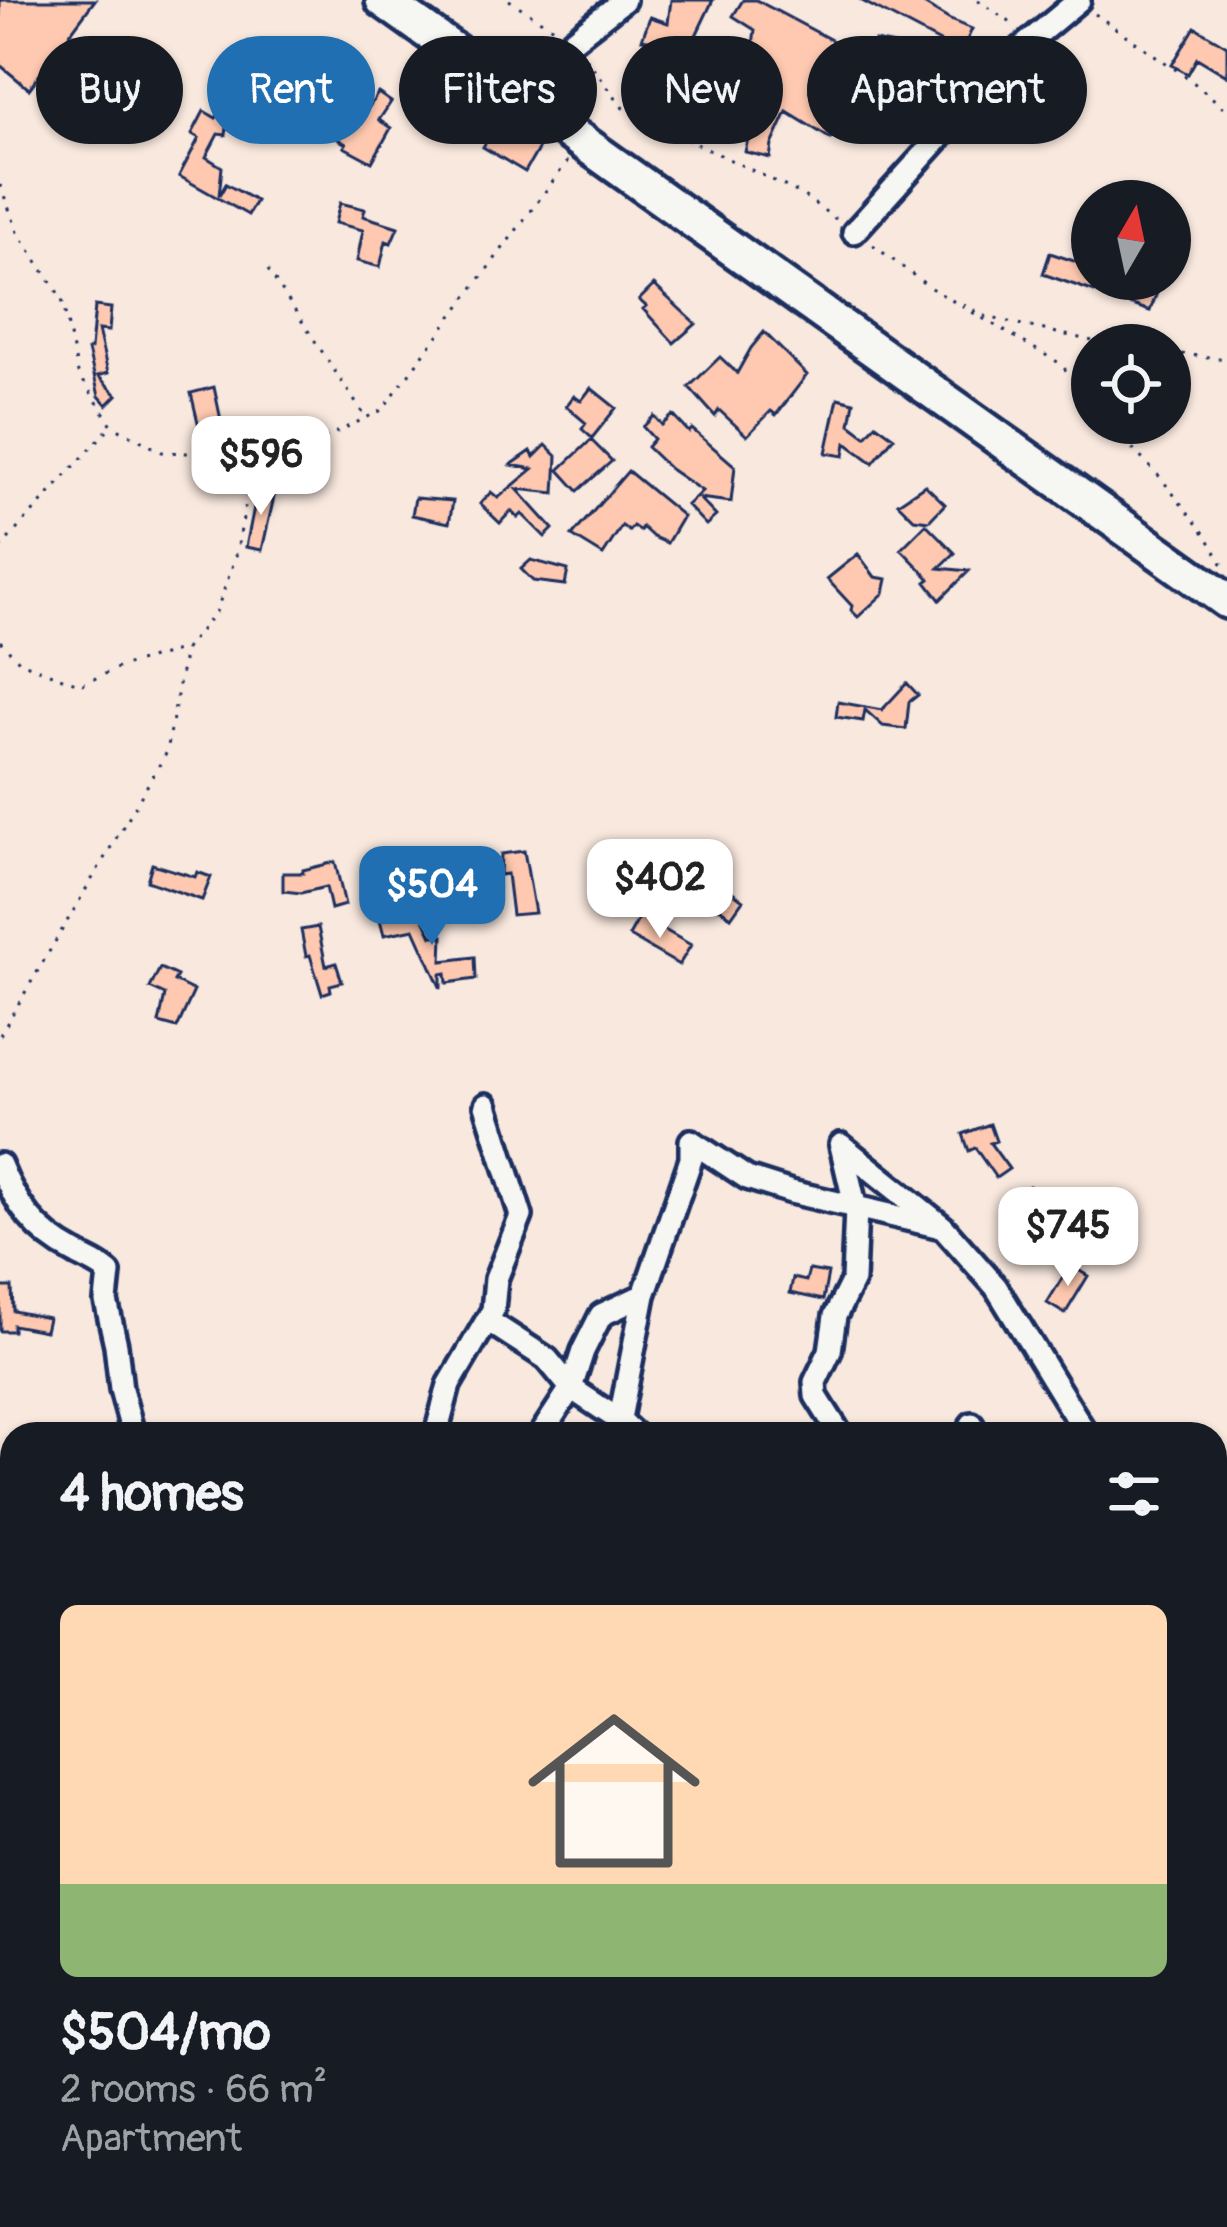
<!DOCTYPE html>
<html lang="en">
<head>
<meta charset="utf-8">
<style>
	body { margin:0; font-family:Pangolin,sans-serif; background:#242831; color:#f1f3f6; height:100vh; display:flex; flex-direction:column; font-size:45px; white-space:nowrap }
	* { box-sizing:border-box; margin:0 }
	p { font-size:39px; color:#9ea1a6 }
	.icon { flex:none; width:66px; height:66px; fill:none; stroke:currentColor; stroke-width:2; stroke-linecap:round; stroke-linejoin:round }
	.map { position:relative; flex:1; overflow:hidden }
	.drawer { position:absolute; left:0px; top:1422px; width:1227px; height:807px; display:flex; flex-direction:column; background:#171b24; border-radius:36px 36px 0 0; box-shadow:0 3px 9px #0004 }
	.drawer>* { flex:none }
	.guide { position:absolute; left:36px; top:36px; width:1155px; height:108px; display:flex; gap:24px }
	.needle { width:78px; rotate:9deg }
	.controls { position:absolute; left:1071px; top:180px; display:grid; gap:24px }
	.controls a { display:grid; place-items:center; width:120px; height:120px; border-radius:50%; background:#171b24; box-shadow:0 3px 9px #0004; font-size:60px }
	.price { position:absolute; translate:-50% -102px; padding:0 27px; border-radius:24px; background:#fff; color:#222; font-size:39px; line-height:78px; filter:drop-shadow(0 3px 6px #0008) }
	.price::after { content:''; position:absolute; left:50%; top:72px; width:36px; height:27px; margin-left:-18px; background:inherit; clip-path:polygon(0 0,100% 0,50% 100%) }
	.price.selected { background:#1f6fb2; color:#fff }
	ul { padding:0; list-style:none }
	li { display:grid; align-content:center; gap:24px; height:636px; padding:0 60px }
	li span { display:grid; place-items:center; height:372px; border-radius:18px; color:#555 }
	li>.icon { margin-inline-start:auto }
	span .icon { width:216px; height:216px; fill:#fffc; stroke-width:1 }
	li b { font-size:51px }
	h2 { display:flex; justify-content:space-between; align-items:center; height:144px; padding:0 60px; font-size:51px }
	.chip { padding:0 42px; border-radius:54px; background:#171b24; box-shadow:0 3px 9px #0004; font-size:42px; line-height:108px }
	.chip.selected { background:#1f6fb2; color:#fff }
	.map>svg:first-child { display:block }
	.building { fill:#fec9b0; stroke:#1b2f5e; stroke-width:3 }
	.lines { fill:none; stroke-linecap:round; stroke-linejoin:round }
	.street-casing { stroke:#1b2f5e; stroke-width:30 }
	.primary-casing { stroke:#1b2f5e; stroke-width:42 }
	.path { stroke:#1b2f5e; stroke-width:3; stroke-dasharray:3 9; stroke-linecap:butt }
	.street { stroke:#f6f6f2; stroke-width:21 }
	.primary { stroke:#f6f6f2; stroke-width:33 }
</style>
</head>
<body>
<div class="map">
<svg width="1227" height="2227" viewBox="0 0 1227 2227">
	<rect width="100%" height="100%" fill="#f8e8de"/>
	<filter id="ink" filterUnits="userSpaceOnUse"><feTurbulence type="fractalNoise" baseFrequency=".00833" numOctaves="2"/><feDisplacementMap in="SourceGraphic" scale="24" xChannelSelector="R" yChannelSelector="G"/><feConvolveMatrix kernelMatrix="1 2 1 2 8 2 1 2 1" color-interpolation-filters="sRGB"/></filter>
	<g filter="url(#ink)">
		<!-- building -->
		<path class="building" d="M0,0H95L29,89L0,65Z
			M671,0H713L690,48L678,60L649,47L653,41L642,39L650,17L668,23Z
			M743,0H756L871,61L875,41L921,50L915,64L902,59L893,81L874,73L872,84L859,82L821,58L813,72L810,91L831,94L830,105L845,108L842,121L831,139L787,112L772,145L770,158L745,152L750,130L748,129L768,93L727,85L699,70L711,50L750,66L755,30L733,16Z
			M860,0H917L950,20L972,29L961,53Z
			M1195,27L1227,46V76L1197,58L1188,74L1172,65Z
			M120,53L133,71L129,74L147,91L138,101L126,91L103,58L108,54L112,58Z
			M378,93L391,102L379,120L391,128L372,162L344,147L346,144L323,130L330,119L344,128L351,102L369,107Z
			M232,97L251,112L242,123L229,113L226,135L218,134L206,157L222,167L219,196L226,184L256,201L248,215L179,176L199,138L192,134L204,111L216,118Z
			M498,123L540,146L525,172L483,147Z
			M340,203L365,209L363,216L398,227L391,243L386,241L380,267L357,261L363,230L335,223Z
			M1050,253L1092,267V279H1126L1158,290L1150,311L1043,274Z
			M654,285L696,324L674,343L643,309L646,306L639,300Z
			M95,306L111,308L109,331L98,330L108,373L98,376L117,395L107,405L99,396L88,350L91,349Z
			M764,332L807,375L776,415L771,411L747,436L719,410L715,416L689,387L720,357L737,373L751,348Z
			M214,387L225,439L203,443L191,393Z
			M591,388L616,408L592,438L582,429L586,423L566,406L574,396L581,401Z
			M838,398L854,402L850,424L866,436L876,424L894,437L873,463L846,443L844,456L826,453Z
			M673,415L689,432L692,429L735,466L731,502L699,498L716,516L706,525L687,505L702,491L670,469L647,447L654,439L643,427L654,416L662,425Z
			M591,440L612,461L578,491L559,470Z
			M546,445L557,456L555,493L517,489L553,529L545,537L522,514L518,518L511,511L500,523L480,504L491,492L498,498L533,469L511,465L531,451L534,457Z
			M628,471L683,516L667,543L653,537L642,527L640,531L633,526L629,531L622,526L603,555L572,536Z
			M262,485L276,488L262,550L246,547L256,497L260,498Z
			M925,485L945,504L929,521L914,519L898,503Z
			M415,498L453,501L449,523L412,515Z
			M926,524L955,553L939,568L969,571L940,600L926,582L930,579L901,549Z
			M858,554L875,577L887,579L884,593L858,617L851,610L852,606L827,579Z
			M531,560L568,570L565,585L533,581L521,569Z
			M907,683L918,695L909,702L906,729L883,726L865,710L863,721L836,717L838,702L882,710Z
			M524,851L535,913L512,915L507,874L500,875L501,854Z
			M335,862L345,905L331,909L326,887L301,893L283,891V873H303V870Z
			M152,864L195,877L197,872L211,877L202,900L147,881Z
			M702,868L743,900L731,917L689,884Z
			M420,910L432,936H443L442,961L475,957L476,979L447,983L446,973L441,974V989L414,929L384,935L380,920Z
			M640,916L691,945L679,965L629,936Z
			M318,927L326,966L336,963L342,982L330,985L331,991L322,994L310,955L306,956L301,930Z
			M160,968L177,976L174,981L194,991L177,1028L159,1023L165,995L150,988Z
			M990,1124L996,1141L990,1143L1009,1169L996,1178L975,1148L969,1151L963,1134Z
			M1029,1186L1061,1219L1044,1235L1012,1202Z
			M1070,1265L1088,1276L1065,1314L1047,1303Z
			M809,1270L828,1273L823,1300L790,1293L793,1278L806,1281Z
			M0,1287H12L13,1311L48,1318L45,1331L13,1325V1331H0Z"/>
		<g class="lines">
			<!-- street casing -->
			<g class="street-casing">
				<path id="street" d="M573,40L624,0
					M854,232L1019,50L1079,0
					M691,1141L747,1178L791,1192L937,1226
					M841,1145L943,1227L996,1287L1086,1434
					M0,1165C16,1205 36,1233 75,1253C87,1260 98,1263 109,1273L106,1301L116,1345L121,1389L133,1434
					M487,1320L547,1359L571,1388L541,1434
					M972,1424V1434
					M436,1434L449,1385L493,1310L496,1279L521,1216L486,1105
					M617,1434L644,1295L691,1159V1141
					M634,1434L619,1420L571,1388L583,1351L601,1315L644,1295
					M840,1434L816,1396L815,1382L830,1351L835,1316L853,1280L856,1209L841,1145
					M0,1602L12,1617
					M0,1890L12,1882"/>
			</g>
			<!-- primary casing -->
			<g class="primary-casing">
				<path id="primary" d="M383,0L1227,601"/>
			</g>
			<!-- path -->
			<path class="path" d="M509,0L558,31
				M978,0L1011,23L1014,28
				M1095,14L1188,78L1227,110
				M586,58L623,108L801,194L840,222
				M0,185L18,232L62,299L78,373L112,425L162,452L286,457L382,410L568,161
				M873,245L929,287L1061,364L1092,404
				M268,270L366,418
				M963,304L987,317L1110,345
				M1170,353L1227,359
				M1107,423L1160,477L1207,537L1223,565
				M0,548L110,427
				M0,641L20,662L81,685L120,667L185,649L216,612L236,556L254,458
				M0,1035L167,752L185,649"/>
			<!-- street -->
			<use href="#street" class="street"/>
			<!-- primary -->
			<use href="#primary" class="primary"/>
		</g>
	</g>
</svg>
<div class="controls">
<a><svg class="needle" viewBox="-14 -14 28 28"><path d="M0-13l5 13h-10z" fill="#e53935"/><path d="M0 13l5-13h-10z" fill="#9ea1a6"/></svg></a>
<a><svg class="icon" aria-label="locate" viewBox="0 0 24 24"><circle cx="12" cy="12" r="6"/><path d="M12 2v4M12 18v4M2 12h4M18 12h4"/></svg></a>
</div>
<b class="price" style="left:261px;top:518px">$596</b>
<b class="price" style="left:660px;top:941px">$402</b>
<b class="price selected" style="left:432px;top:948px">$504</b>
<b class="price" style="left:1068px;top:1289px">$745</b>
<div class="guide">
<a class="chip">Buy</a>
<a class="chip selected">Rent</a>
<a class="chip">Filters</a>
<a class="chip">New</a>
<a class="chip">Apartment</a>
</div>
<section class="drawer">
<h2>4 homes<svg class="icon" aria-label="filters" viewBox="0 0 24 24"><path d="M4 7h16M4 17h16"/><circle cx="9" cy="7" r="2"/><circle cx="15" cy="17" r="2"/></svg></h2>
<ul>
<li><span style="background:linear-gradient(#ffd9b3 75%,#8fb573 0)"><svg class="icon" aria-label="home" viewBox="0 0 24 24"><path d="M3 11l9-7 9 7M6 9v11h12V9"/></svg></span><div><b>$504/mo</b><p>2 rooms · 66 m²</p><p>Apartment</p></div></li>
</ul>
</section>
</div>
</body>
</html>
